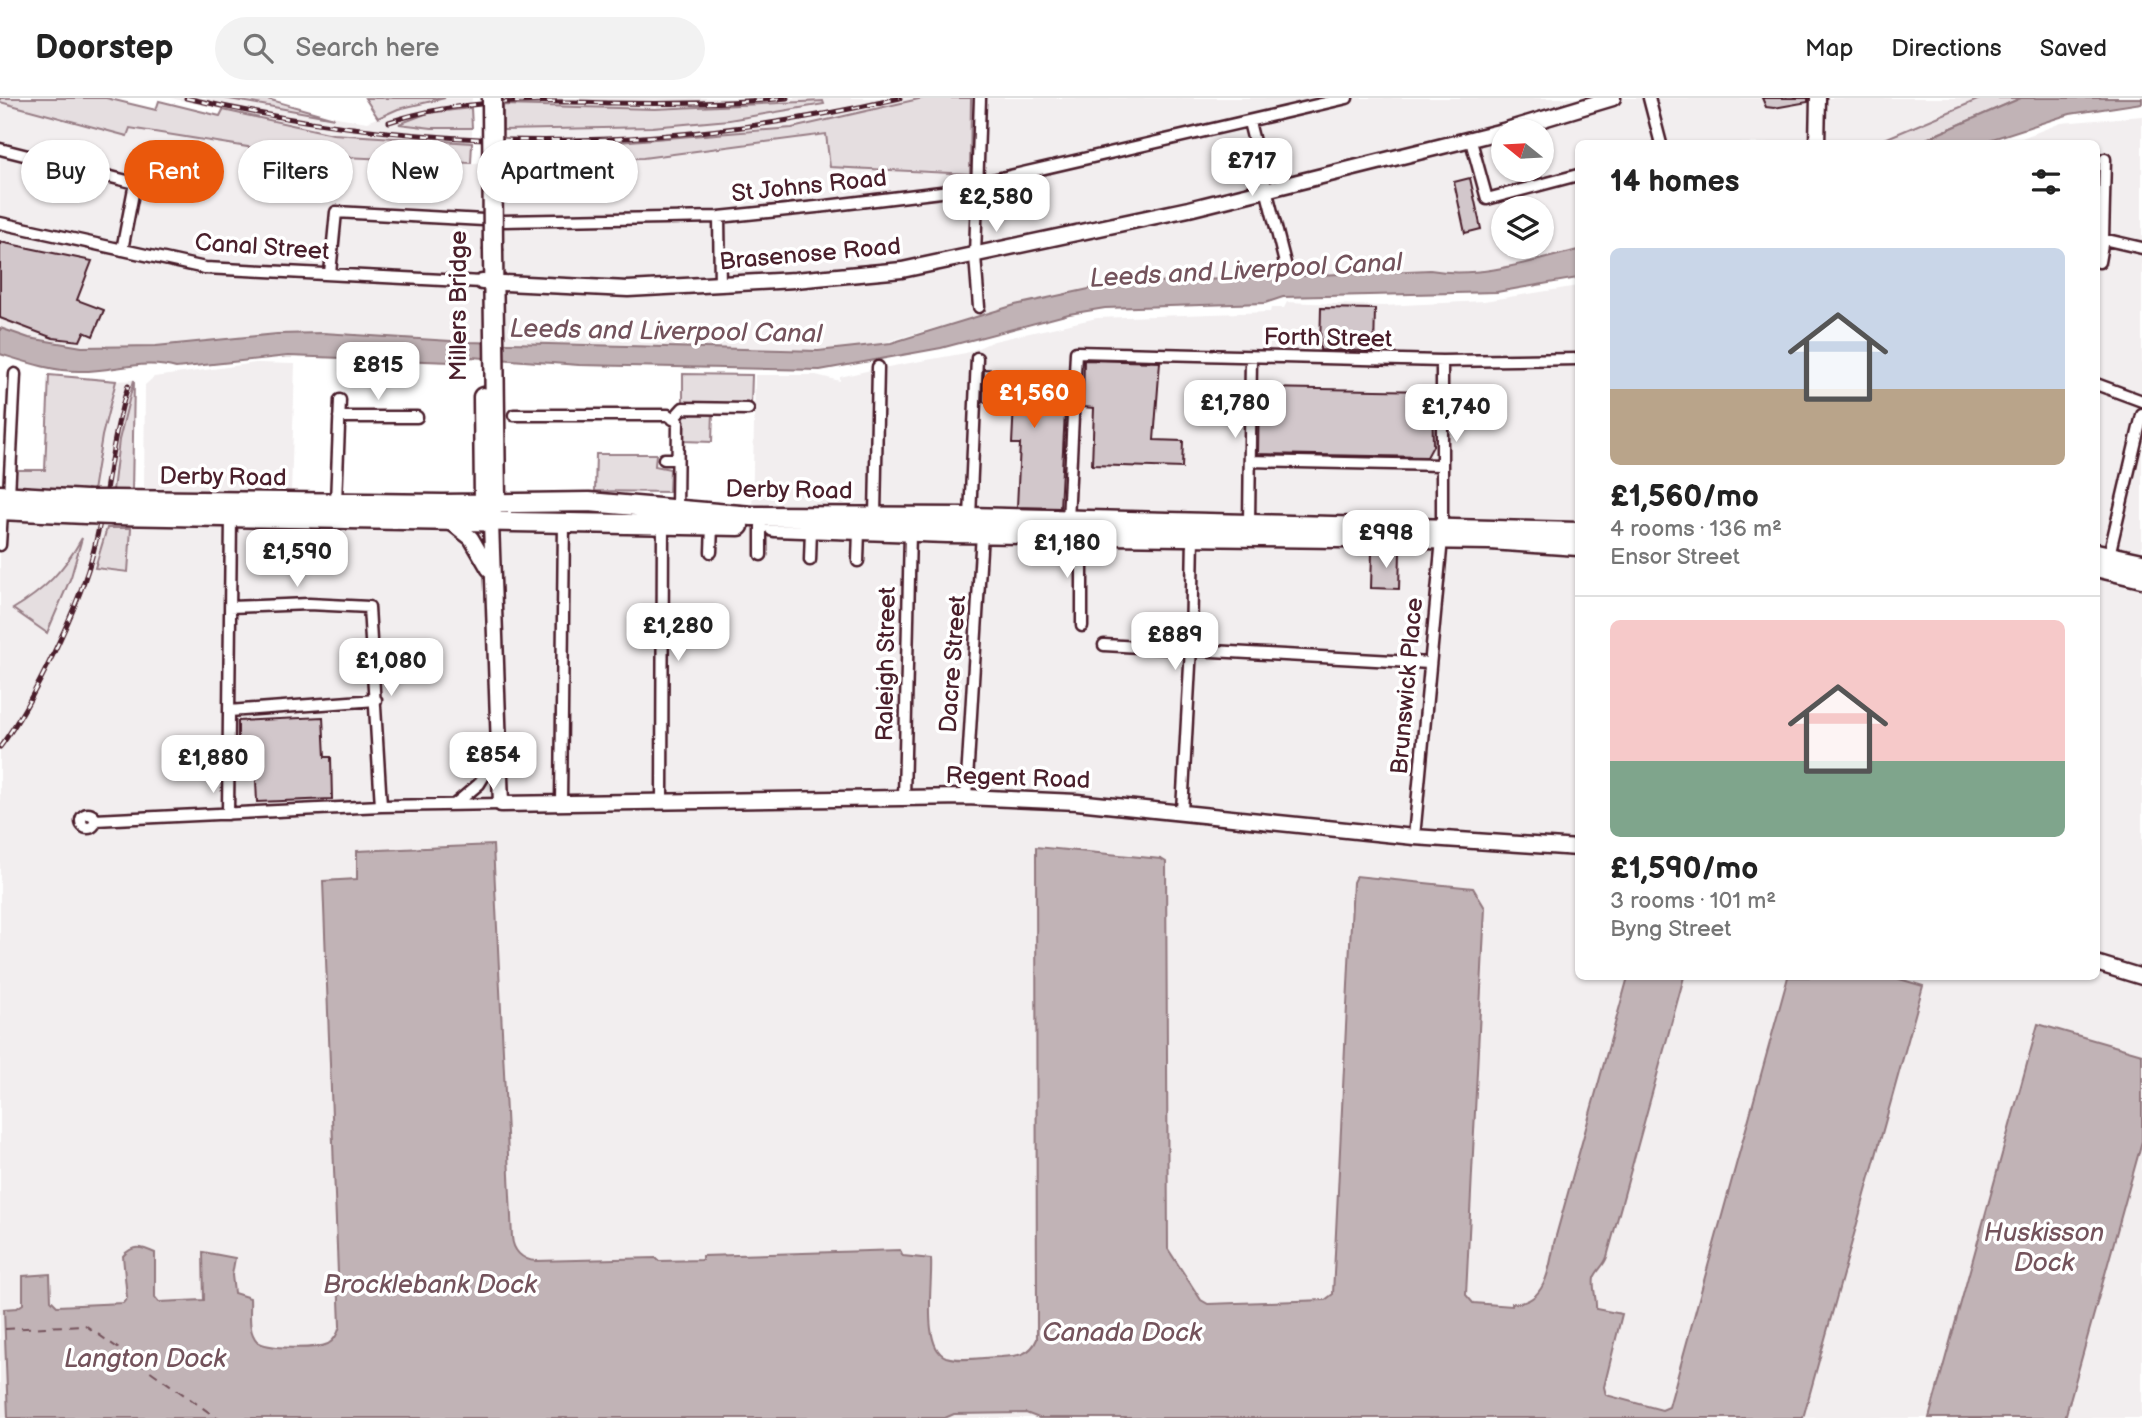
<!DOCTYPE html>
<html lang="en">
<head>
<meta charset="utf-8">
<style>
	body { margin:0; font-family:"Balsamiq Sans",sans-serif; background:#f2f2f2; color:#222; height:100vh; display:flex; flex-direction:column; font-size:26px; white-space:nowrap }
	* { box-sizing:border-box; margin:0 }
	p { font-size:23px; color:#767676 }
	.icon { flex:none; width:38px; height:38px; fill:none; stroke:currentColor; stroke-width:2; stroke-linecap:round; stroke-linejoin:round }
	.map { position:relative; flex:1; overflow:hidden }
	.details { position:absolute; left:1575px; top:42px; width:525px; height:840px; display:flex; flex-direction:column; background:#fff; border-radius:10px; box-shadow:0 2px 5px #0004 }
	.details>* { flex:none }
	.hud { position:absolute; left:21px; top:42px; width:665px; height:63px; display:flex; gap:14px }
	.needle { width:46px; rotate:288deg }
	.tools { position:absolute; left:1491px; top:21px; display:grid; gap:14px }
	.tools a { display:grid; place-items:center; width:63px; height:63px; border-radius:50%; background:#fff; box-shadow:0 2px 5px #0004; font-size:35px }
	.price { position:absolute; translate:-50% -60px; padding:0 16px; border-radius:14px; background:#fff; color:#222; font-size:23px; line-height:46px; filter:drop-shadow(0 2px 4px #0008) }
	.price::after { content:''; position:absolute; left:50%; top:42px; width:21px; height:16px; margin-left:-10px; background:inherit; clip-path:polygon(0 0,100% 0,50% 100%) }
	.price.on { background:#ea580c; color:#fff }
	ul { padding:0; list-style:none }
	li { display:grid; align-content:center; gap:14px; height:371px; padding:0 35px }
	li+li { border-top:2px solid #e0e0e0 }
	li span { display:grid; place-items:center; height:217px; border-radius:10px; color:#555 }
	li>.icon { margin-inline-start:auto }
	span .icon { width:126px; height:126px; fill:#fffc; stroke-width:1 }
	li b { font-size:30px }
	h2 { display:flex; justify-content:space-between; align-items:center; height:84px; padding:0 35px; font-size:30px }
	.chip { padding:0 24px; border-radius:32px; background:#fff; box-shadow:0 2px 5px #0004; font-size:24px; line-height:63px }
	.chip.on { background:#ea580c; color:#fff }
	header { display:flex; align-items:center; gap:42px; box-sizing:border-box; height:98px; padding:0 35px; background:#fff; border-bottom:2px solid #e0e0e0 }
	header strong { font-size:33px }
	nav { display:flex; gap:38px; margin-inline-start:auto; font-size:24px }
	.search { width:490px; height:63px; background:#f2f2f2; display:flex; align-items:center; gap:18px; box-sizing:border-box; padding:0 24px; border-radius:38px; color:#767676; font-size:26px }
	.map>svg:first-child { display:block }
	.built { fill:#f2eeef; fill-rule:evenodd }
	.green { fill:#e5dee0; stroke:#987e86; stroke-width:2 }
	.water { fill:#c1b3b6; stroke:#91787e; stroke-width:2 }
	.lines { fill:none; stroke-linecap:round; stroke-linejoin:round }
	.ferry { stroke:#74535c; stroke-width:2; stroke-dasharray:9 7; stroke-linecap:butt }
	.building { fill:#d2c7cb; stroke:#4a1f2b; stroke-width:2 }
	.street-casing { stroke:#4a1f2b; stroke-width:15 }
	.secondary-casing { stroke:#4a1f2b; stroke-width:19 }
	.primary-casing { stroke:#4a1f2b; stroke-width:19 }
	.highway-casing { stroke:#4a1f2b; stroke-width:23 }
	.street { stroke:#fff; stroke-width:10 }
	.secondary { stroke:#fff; stroke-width:14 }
	.primary { stroke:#fff; stroke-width:14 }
	.highway { stroke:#fff; stroke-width:18 }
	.rail-casing { stroke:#4a1f2b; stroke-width:5 }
	.rail { stroke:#fff; stroke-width:2.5; stroke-dasharray:8; stroke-linecap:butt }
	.highway-bridge-casing { stroke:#4a1f2b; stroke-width:23; stroke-linecap:butt }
	.highway-bridge { stroke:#fff; stroke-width:18 }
	.labels { text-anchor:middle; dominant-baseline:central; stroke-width:7; stroke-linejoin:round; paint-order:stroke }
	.street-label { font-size:24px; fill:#4a1f2b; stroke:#fff }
	.water-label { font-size:26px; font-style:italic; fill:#74535c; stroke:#fff }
</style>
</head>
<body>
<header>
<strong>Doorstep</strong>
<div class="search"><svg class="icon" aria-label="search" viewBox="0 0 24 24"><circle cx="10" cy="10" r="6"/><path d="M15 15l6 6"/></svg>Search here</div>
<nav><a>Map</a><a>Directions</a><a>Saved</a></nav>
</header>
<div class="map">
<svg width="2142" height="1320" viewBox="0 0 2142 1320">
	<rect width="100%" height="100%" fill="#fff"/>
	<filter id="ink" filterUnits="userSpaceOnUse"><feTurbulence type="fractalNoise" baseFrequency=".0143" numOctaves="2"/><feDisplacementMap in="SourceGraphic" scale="14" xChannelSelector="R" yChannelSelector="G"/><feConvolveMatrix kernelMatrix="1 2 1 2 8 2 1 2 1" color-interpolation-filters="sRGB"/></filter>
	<g filter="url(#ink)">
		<!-- built -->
		<path class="built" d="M171,0H222L367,24L398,11L442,0H472L471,10L428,15L400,25L432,30H472V45L333,36Z
			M502,0H923L792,30L581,47H502L503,32L652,29L729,22L824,6L823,3L655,11L587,10L503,7Z
			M971,0H1982L1873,45L1578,46V152L1506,170L1443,175L1430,172L1112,186L1015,207L868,249L789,253L467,244L323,235L277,236L156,248L82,249L29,240L0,230V3L316,60L324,58L471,65L643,60L827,36L970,76ZM1503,33H1542V72H1503ZM1503,110H1542V149H1503Z
			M2142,18V1320H0V412L1578,448V878H2096V46L2009,45L2061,25Z
			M1578,188V434L752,418L755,277H816L840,283V279L871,272L966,255L994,243L1097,220L1270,214L1271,210H1284L1287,204L1383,208L1484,203Z
			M256,265L295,266L291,396L144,393L145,287L154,279Z
			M134,282L119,342L113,393H93L102,338L116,283Z"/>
		<!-- green -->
		<path class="green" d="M0,0H106L156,12L159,3L220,18L223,12L333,36L472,45L471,65L324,58L316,60L130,30L127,38L0,4Z
			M224,0H264L334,20Z
			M365,0H445L398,11L378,20Z
			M923,0H971L970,76L830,69L826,36L643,60L502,62V47H581L792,30Z
			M1982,0H2021L1917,45L1873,46Z
			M823,3L824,6L729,22L652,29L503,32V7L655,11Z
			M471,10L472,30H432L399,26L428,15Z
			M683,276L752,277L751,307L683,306Z
			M49,277L116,283L102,338L93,393L13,392L14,372H45Z
			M134,282L132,395L113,393L119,342Z
			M684,312L713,313L712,344L683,343Z
			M596,356H656L655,368L670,371L669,394L595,393Z
			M107,430H131L128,474L95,470Z
			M82,440L71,479L47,535L13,511C45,492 64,472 82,440Z"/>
		<!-- water -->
		<path class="water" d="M2021,0H2142V5L2070,16L1980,45H1917Z
			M1578,152V180L1497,194L1283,199L1265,205L1105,210L1069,216L941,250L820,272L579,267L471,259L451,264L288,258L176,270C144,260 112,274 79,273C52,273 26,264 0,256V230L29,240L82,249L156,248L277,236L323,235L467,244L818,253L891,245L1015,207L1112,186L1430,172C1479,181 1532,163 1578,152Z
			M493,747L512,1139C513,1153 522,1162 536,1163L656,1160L659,1163L702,1162V1158L900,1152L903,1158L931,1161C933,1183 921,1249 946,1259C961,1264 985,1259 1001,1259C1016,1258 1030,1258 1037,1241L1036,749L1161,761L1166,764L1168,1151L1201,1202L1208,1206L1325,1202L1333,1196L1353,784L1356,778L1473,790L1485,810L1466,1197L1473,1205L1512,1208V1205C1544,1208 1550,1171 1554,1145L1628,879H1684L1607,1159C1604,1168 1597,1172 1594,1180C1592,1190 1597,1201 1596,1211L1622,1216L1604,1289L1606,1297L1662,1312L1669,1309L1788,879H1893L1923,888L1803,1320H1039L1026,1315L954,1316L945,1320H8L4,1211L17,1210L23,1206V1178L50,1176L51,1202L57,1208L123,1205L127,1200L123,1158C133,1146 142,1149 155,1155V1199L159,1204L204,1202L203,1154L235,1160L232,1177L234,1195L250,1200C251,1213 247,1233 257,1243C266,1252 316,1251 328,1246C335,1242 338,1236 340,1228L323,783L357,781V753Z
			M2038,926L2142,956V1043L2065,1320H1929Z"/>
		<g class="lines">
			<!-- ferry -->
			<path class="ferry" d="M5,1231L85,1227L217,1320"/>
		</g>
		<!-- building -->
		<path class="building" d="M1762,0H1808V4L1774,10L1766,9Z
			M1470,80L1481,131L1465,135L1454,84Z
			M0,144L92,163L77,202L104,212L93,238L84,234L80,243L53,240L0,220Z
			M1321,210L1375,211L1374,253L1320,252Z
			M1084,262L1160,264L1154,342L1183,343L1182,370L1092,367L1094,310L1083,309Z
			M984,271L1067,275L1060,410L1017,409L1020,346H1012L1014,305L983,304Z
			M1259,290L1432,293L1433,348L1427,359L1258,356Z
			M1372,454H1400L1399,491L1371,490Z
			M323,619L325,659H331L332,701L257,704L255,662L238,663V623Z"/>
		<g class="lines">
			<!-- street casing -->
			<g class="street-casing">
				<path id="street" d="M1649,0L1661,46
					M1249,24L1286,169
					M1471,43L1487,101L1578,77
					M0,51L135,85L122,152
					M719,119L720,187
					M0,125L205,170L482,184
					M2103,141L2142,150
					M2099,164L2103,141L2105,61
					M330,175L336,114L502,123L719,119L826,108L941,94L1347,0
					M979,209L975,158L980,0
					M1442,263V429
					M2096,286L2142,303
					M514,317H668L678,324L677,411
					M339,319H417
					M673,321L683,310L748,311
					M664,361H676
					M1250,363L1441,367
					M9,397L15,276
					M336,404L340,302
					M875,417L878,269
					M970,419L977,260
					M1068,423L1076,254L1442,263L1578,261
					M1249,426L1251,259
					M761,428V457
					M0,447L2,413
					M711,454L712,427
					M2109,457L2142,317
					M810,462L811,431
					M858,463L859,432
					M230,509L309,506L369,509L381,708
					M1082,528V436
					M1104,547L1430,565
					M229,613L376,602
					M966,699L982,435
					M904,700L910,434
					M662,704L663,426
					M561,706L564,424
					M454,707L479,686L498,655
					M1182,713L1191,549L1193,437
					M81 723a7 7 0 1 1 14 0a7 7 0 1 1-14 0Z
					M228,716L231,418
					M95,722L381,708L501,706
					M1414,739L1442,441"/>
			</g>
			<!-- secondary casing -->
			<g class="secondary-casing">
				<path id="secondary" d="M1503,33L1613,0
					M482,184L628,191L795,182L902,172L1189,111L1503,33"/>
			</g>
			<!-- primary casing -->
			<g class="primary-casing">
				<path id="primary" d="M1817,46L1818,0
					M452,425L471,440L489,471
					M491,425L501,706L966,699L1077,704L1414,739L1578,750
					M2096,865L2142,879"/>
			</g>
			<!-- highway casing -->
			<g class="highway-casing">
				<path id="highway" d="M483,299L484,404L490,413
					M0,397L86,402
					M114,402L443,406L589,404L752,418L970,419L1578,434
					M0,412L86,416
					M492,412L496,404L493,153
					M113,417L739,428
					M774,429L947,435L1490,442L1578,448
					M2096,455L2142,465
					M2096,469L2142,480"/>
			</g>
			<!-- street -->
			<use href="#street" class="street"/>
			<!-- secondary -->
			<use href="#secondary" class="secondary"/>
			<!-- primary -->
			<use href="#primary" class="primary"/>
			<!-- highway -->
			<use href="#highway" class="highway"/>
			<!-- rail casing -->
			<g class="rail-casing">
				<path id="rail" d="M186,0C429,56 656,57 900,0
					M389,24C463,0 535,3 611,5C670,6 728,6 787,0
					M0,649C33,605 81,504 94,451C108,397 111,341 128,288"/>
			</g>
			<!-- rail -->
			<use href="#rail" class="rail"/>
			<!-- highway-bridge casing -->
			<g class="highway-bridge-casing">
				<path id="highway-bridge" d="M492,0L493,153
					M86,402H114
					M86,416L113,417"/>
			</g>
			<!-- highway-bridge -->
			<use href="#highway-bridge" class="highway-bridge"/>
		</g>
	</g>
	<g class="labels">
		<!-- street labels -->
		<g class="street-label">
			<text transform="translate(809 88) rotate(-6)">St Johns Road</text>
			<text transform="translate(262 149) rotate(4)">Canal Street</text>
			<text transform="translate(810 156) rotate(-5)">Brasenose Road</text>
			<text transform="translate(458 208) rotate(-90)">Millers Bridge</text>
			<text transform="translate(1328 240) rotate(1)">Forth Street</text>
			<text transform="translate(223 379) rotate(1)">Derby Road</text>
			<text transform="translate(789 392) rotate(1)">Derby Road</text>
			<text transform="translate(886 566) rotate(-89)">Raleigh Street</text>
			<text transform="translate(953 566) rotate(-86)">Dacre Street</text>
			<text transform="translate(1407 588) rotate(-85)">Brunswick Place</text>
			<text transform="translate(1018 680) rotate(2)">Regent Road</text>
		</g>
		<!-- water labels -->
		<g class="water-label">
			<text transform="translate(1246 173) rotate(-3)">Leeds and Liverpool Canal</text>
			<text transform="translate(666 234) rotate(1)">Leeds and Liverpool Canal</text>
			<text x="2044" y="1135">Huskisson<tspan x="2044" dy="30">Dock</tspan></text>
			<text x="430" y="1187">Brocklebank Dock</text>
			<text x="1122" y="1235">Canada Dock</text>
			<text x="145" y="1261">Langton Dock</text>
		</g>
	</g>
</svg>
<div class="tools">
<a><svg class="needle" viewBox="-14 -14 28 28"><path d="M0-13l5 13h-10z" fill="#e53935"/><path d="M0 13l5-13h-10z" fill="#767676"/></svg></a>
<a><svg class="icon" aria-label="layers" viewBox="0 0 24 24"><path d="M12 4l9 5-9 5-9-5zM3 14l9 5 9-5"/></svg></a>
</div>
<b class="price" style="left:1252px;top:100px">£717</b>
<b class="price" style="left:996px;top:136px">£2,580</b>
<b class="price" style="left:378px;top:304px">£815</b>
<b class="price on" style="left:1034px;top:332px">£1,560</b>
<b class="price" style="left:1235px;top:342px">£1,780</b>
<b class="price" style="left:1456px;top:346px">£1,740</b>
<b class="price" style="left:1386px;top:472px">£998</b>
<b class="price" style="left:1067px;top:482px">£1,180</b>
<b class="price" style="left:297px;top:491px">£1,590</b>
<b class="price" style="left:678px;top:565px">£1,280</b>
<b class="price" style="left:1175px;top:574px">£889</b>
<b class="price" style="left:391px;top:600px">£1,080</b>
<b class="price" style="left:493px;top:694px">£854</b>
<b class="price" style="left:213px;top:697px">£1,880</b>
<div class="hud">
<a class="chip">Buy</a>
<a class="chip on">Rent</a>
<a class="chip">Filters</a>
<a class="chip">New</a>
<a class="chip">Apartment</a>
</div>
<section class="details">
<h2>14 homes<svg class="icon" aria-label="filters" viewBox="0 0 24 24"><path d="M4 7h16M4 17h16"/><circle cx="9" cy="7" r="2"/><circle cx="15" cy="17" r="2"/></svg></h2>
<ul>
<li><span style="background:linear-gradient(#c9d6e8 65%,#b9a48a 0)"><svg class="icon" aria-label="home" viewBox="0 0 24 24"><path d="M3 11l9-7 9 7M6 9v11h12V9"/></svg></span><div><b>£1,560/mo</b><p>4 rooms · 136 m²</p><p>Ensor Street</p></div></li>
<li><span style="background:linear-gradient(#f6c9c9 65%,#7fa58c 0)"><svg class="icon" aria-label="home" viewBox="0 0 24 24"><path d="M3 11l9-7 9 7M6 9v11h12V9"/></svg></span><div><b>£1,590/mo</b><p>3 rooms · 101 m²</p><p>Byng Street</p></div></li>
</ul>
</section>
</div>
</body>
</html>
